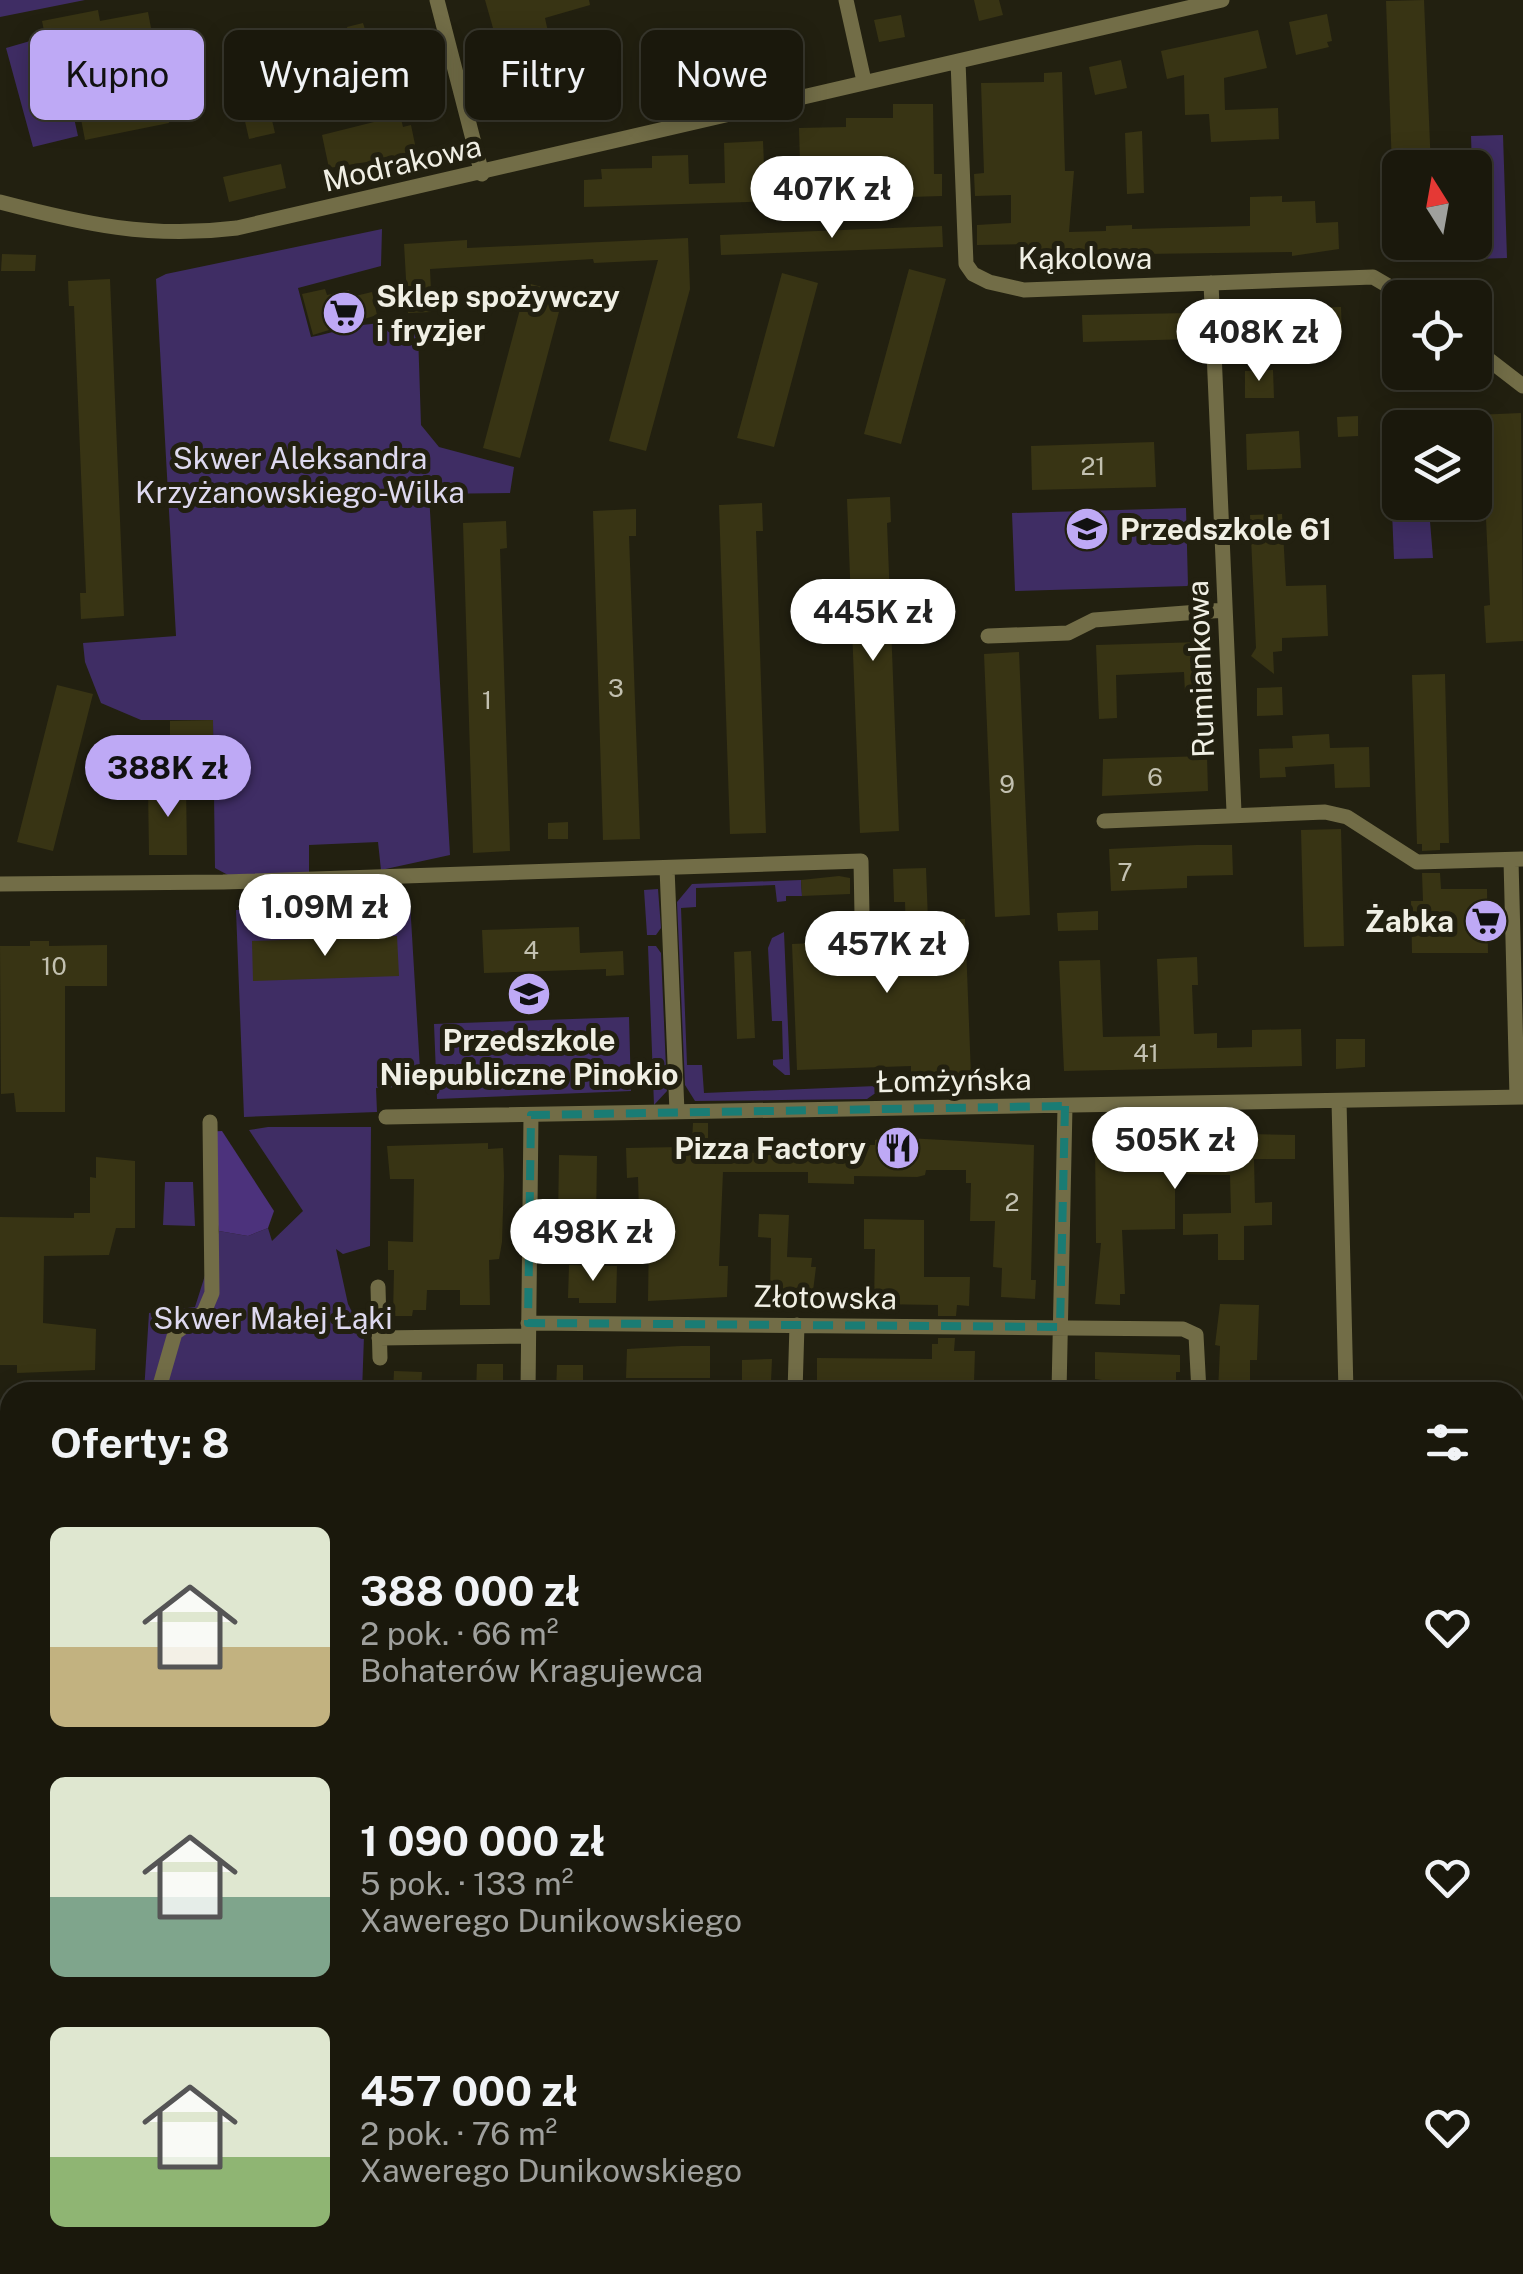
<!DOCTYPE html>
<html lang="pl">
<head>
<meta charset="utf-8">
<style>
	body { margin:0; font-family:"Public Sans",sans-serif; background:#232115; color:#f1f3f6; height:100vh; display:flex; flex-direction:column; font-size:38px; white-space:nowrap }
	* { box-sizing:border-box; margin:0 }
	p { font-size:32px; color:#9fa09d }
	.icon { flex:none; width:55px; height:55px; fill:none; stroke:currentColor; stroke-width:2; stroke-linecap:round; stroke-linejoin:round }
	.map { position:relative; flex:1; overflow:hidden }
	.sheet { position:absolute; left:0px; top:1382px; width:1525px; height:892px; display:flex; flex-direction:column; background:#1a180c; border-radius:30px 30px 0 0; box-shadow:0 5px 25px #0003,0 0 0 2px #38372d }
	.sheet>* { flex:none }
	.top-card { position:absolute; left:30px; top:30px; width:1000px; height:90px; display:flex; gap:20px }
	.needle { width:65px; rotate:349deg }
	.fabs { position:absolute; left:1382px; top:150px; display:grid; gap:20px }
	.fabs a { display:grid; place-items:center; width:110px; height:110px; border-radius:15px; background:#1a180c; box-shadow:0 5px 25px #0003,0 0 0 2px #38372d; font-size:50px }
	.price { position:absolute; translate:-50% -85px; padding:0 22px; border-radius:35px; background:#fff; color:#222; font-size:32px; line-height:65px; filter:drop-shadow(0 2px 5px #0008) }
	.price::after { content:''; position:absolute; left:50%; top:60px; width:30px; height:22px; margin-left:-15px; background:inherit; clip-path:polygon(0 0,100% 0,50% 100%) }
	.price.active { background:#bea9f5; color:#111 }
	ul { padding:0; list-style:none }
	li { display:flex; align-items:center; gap:30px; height:250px; padding:0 50px }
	li span { display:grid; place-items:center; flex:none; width:280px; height:200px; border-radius:15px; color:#555 }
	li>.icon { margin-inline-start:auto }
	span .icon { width:120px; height:120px; fill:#fffc; stroke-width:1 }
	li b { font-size:42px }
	h2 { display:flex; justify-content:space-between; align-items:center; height:120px; padding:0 50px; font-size:42px }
	.tag { padding:0 35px; border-radius:15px; background:#1a180c; box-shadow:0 5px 25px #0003,0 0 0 2px #38372d; font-size:35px; line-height:90px }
	.tag.active { background:#bea9f5; color:#111 }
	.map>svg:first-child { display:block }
	.green { fill:#3f2d64 }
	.forest { fill:#4c327c }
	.building { fill:#383414 }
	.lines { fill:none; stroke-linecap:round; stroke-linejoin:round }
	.street { stroke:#726d47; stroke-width:15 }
	.marked { fill:none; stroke:#1a7c74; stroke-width:8; stroke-dasharray:20 12; stroke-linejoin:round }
	.labels { text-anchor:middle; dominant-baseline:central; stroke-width:10; stroke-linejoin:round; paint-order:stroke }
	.number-label { font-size:25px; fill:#c2c0b0 }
	.street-label { font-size:30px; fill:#f0efe4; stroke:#222010 }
	.poi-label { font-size:30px; font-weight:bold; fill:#f0efe4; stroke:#222010; text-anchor:start }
	.park-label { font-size:30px; fill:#ded9ef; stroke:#222010 }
</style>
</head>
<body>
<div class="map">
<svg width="1523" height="2274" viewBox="0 0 1523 2274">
	<rect width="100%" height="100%" fill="#222010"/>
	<!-- green -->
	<path class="green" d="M0,0H85L0,17Z
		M44,37L48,56L60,55L78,136L33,147L6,48Z
		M1503,135L1507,258L1475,259L1471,136Z
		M382,229L381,266L298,288L311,337C347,331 383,312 418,333L421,425L439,447L514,467L510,493L429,494L450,855L381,870L378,842L309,845V873L228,875L215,868L213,720H141L101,703L85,662L83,643L176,636L156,279L166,274Z
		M1186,508L1188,586L1015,591L1012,513Z
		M1429,509L1433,558L1394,559L1392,511Z
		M801,880L802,896H786V901L777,902L775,885L696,888V907L681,908L687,1065H702L704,1093L876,1086L877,1092L867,1099L695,1101L685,1085L677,902L692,884Z
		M658,889L661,928L656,935H647L644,890Z
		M410,902L421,1086L376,1088L377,1112L244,1117L236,910Z
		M784,932L790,1075H785L773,1065V1060L783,1059L782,1021H772L768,948L772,938Z
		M648,946H656L661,953L667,1091L654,1105Z
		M629,1017L631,1091L437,1099L434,1024Z
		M268,1127H371L370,1246L343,1254L336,1249L348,1304L364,1336L362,1392H144L149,1313L195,1307L219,1231L248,1236L268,1228L272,1241L303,1211L249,1130Z
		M165,1182H193L195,1226L163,1225Z
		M1515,1723L1523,1729V1850L1515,1851Z
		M37,2265H124V2274H37Z
		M321,2265H462L461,2274H321Z"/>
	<!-- forest -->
	<path class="forest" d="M222,1131L274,1211L268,1228L248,1236L219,1231L204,1132Z"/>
	<!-- building -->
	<path class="building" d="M485,0H589L590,5L545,18L560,87L517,95L504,33L495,35Z
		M974,0H999L1003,15L979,21Z
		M1424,0L1431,168H1392L1386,1Z
		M98,10L100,21L148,12L169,123L85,140L68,51L49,55L42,21Z
		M1327,14L1332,41L1327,42L1329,47L1296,55L1289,22Z
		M901,15L905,37L879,42L874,20Z
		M363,23L369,42L352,46L347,27Z
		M768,30L781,41L785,61L767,73L742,76L726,40Z
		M1258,30L1267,68L1224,78L1225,110L1278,108L1279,139L1211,142L1209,114L1185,115L1184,75L1167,79L1161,51Z
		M704,58L711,84L677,92L671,66Z
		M1121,60L1127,88L1095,95L1089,67Z
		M1062,72L1065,171H1074L1069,232L1106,231V226L1132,225V229L1250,226V197L1282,196V202L1315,201L1316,223L1338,222L1339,249L1292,256V252L1068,255V264L1025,263V244L977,245V225L1011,223V195L975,196L974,174L984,173L981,83L1044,82V73Z
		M268,103L275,133L249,139L242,108Z
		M893,104H933L934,174H942V196L584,207V180L602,179L601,169L652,168V156L688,155L689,184L725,183L724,143L763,141L764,165L800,163L799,128L846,127V118H893Z
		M394,117L401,119L403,127L411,125L417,154L329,168L322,135Z
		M1142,131L1144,193L1127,194L1125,133Z
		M281,164L286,188L229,202L223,177Z
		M942,226L943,247L721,255L720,235Z
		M688,238L690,289L646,451L609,441L658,260L594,263L593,259L430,269L432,312L408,313L404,244L467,240V248Z
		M2,254L36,255L35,271H1Z
		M909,269L946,279L901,444L864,434Z
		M782,273L818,283L774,447L737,438Z
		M110,279L124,616L81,619L80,593H86L74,306H69L68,281Z
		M527,283L564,293L520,458L483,448Z
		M325,289L327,295L349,290L351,297L372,292L377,315L313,335L302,294Z
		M1341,307L1342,337L1307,338L1306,308Z
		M1191,313L1192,339L1083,342L1082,315Z
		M1309,339V355L1271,356V340Z
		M1273,370L1274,398H1245V371Z
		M1521,413L1523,641L1486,643L1484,606L1490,605L1483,454H1476L1475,415Z
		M1358,416V436L1338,437L1337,417Z
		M1299,431L1301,468L1247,470L1246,434Z
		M1154,442L1156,487L1032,490L1031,446Z
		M890,497L891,522L887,523L899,831L860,833L847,499Z
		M762,503L763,531H756L766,833L730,834L719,505Z
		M636,509V536H629L640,839L603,840L593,511Z
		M1282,514L1286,586L1326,585L1328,636L1282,638V651L1273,652L1274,674L1251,656L1256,648L1250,515Z
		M506,521L507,548L500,549L510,851L473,853L463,523Z
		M1202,642L1203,692L1185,693L1184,672L1116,675L1117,718L1099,719L1096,645Z
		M1019,652L1030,915L995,917L984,654Z
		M1445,674L1449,843H1440V850L1422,851V844H1417L1412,675Z
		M57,685L93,694L53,851L17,842Z
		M1282,687L1283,715L1257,716V688Z
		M213,720V740L170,741V721Z
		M1329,734L1330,748L1369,747L1370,787L1335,788L1334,764L1285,767L1286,777L1260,778L1259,749L1293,748L1292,736Z
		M1207,756L1208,791L1102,796L1103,759Z
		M186,785L187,855H149L148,786Z
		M568,822V839H548V823Z
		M1341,829L1344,946L1304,947L1301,830Z
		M1196,845H1232L1233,875L1187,876V888L1111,891L1109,849Z
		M926,868L928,921L965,919L971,1076L911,1079V1066L797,1070L792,944L906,939L905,902H894L893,869Z
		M1422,873H1440L1441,889H1487L1488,953H1412L1411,901H1423Z
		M839,876L850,878V894L802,896L801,880Z
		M1098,911V930L1058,931L1057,913Z
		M579,927L580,953L623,951L624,975L606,976V969L484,973L482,930Z
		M397,936L399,976L253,981L252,941Z
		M30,941H49V946L107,945V986H65V1112H16L14,1093L1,1094L0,946H30Z
		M751,951L755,1038L737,1039L734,952Z
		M1197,957L1198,985H1192L1194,1034L1217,1033V1048L1252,1047V1030L1301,1029L1302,1066L1064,1071L1059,961L1100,960L1103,1037L1160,1036L1157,959Z
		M1336,1039H1365V1067L1336,1069Z
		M693,1123H708V1152L760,1153V1142L875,1145V1140L888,1137L1034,1145L1031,1280H1036L1035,1299L1001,1297L1002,1268L993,1267L995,1221H970L971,1183H966V1170H926L925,1175L917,1177L854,1176V1184L808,1183V1172H723L719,1266H728L727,1297L648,1301L649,1234H628V1213H639L638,1177L627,1178L626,1148L681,1147V1141L692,1142Z
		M1201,1133L1295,1135V1159H1254L1255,1203L1272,1202V1225L1244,1226V1260H1218V1234L1183,1235V1214L1231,1213L1230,1175L1175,1174V1229L1122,1230L1125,1294H1120V1305L1095,1304L1101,1243H1096L1095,1139Z
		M488,1143V1149L503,1148L504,1176L502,1242L499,1259L489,1260L490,1305H460V1290H427L426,1310H413L412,1316H393L394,1270H388V1241L413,1242L414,1179H390L387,1146Z
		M559,1155L597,1156L596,1223L558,1222Z
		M96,1157L135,1161V1228H116L109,1255L44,1256L43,1323L96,1329L95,1370L17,1373V1365H0V1217L74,1218V1213H90V1177L96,1178Z
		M759,1214L789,1215L787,1257L812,1258L811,1267H816L812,1299L770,1297L771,1238L758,1237Z
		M864,1219L924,1220V1277H970L969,1306L957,1305L956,1316H938V1305L874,1304L875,1249H864Z
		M569,1265L617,1266L616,1303H579V1298H568Z
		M1220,1304L1259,1305L1257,1360H1250V1392H1218L1220,1346L1215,1345Z
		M938,1338H955L954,1351H975L974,1382H909V1390L817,1392V1358L932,1359V1344H938Z
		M681,1346H710V1378H626L627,1349Z
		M1095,1352L1180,1355V1372H1176V1381H1141V1386L1095,1379Z
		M772,1359L771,1382L742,1381V1360Z
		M477,1364H503V1392H476Z
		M557,1365H583V1392H556Z
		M394,1371L422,1372L421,1392H393Z"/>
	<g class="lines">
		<!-- street -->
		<path class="street" d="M437,0L482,174
			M846,0L864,81
			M958,61L966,264L973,274L989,282L1024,290L1373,277L1409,298
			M0,202C84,224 149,239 237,228L1222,0
			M1211,283L1234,812
			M1475,349L1523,386
			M988,636L1068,633L1094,620L1225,610
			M1104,821L1325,812L1347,817L1417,862L1523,859
			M1511,860L1517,1097
			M667,868L677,1112
			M0,884L223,882L861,861L862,915
			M1339,1101L1346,1392
			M386,1117L1523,1097
			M378,1287L380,1358
			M528,1323L1183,1329L1196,1335L1199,1392
			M379,1338L528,1336
			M158,1392L175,1333L204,1312L212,1293L210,1122
			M528,1392L531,1115
			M795,1392L797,1325
			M1059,1392L1065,1106
			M0,1415H10
			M0,1667L10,1670
			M562,2265L565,2274
			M1460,2265L1463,2274"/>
	</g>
	<!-- marked area -->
	<path class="marked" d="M1065,1106L1060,1327L528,1323L531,1115Z"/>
	<!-- icons -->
	<defs>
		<g id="supermarket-disc" transform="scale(2.25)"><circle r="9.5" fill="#bea9f5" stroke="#222010"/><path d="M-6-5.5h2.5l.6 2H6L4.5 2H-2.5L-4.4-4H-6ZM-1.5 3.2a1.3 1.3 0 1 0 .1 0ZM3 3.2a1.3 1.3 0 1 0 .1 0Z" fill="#111"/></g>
		<g id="school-disc" transform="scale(2.25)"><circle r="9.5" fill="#bea9f5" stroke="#222010"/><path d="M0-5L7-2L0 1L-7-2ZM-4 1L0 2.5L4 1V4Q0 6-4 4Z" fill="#111"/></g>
		<g id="restaurant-disc" transform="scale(2.25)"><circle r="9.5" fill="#bea9f5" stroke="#222010"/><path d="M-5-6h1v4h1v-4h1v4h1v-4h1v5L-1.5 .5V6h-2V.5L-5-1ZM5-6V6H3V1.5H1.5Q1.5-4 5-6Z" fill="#111"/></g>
	</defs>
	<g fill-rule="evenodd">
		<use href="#supermarket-disc" x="344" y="313"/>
		<use href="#school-disc" x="1087" y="529"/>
		<use href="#supermarket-disc" x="1486" y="921"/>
		<use href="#school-disc" x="529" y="994"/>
		<use href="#restaurant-disc" x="898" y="1148"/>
	</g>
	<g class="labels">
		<!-- number labels -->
		<g class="number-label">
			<text x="1093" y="466">21</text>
			<text x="616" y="688">3</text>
			<text x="487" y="700">1</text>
			<text x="1155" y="777">6</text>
			<text x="1007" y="784">9</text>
			<text x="1125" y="872">7</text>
			<text x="531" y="950">4</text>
			<text x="54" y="966">10</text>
			<text x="1146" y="1053">41</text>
			<text x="1012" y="1202">2</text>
		</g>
		<!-- street labels -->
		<g class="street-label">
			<text transform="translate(402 163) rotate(-13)">Modrakowa</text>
			<text x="1085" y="258">Kąkolowa</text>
			<text transform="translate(1200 669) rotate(-92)">Rumiankowa</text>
			<text transform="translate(954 1080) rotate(-1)">Łomżyńska</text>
			<text transform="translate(825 1297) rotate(1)">Złotowska</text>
		</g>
		<!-- poi labels -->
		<g class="poi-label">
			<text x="376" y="296">Sklep spożywczy<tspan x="376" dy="34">i fryzjer</tspan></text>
			<text x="1120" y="529">Przedszkole 61</text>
			<text x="1454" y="921" text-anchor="end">Żabka</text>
			<text x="529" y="1040" text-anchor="middle">Przedszkole<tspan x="529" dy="34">Niepubliczne Pinokio</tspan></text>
			<text x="866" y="1148" text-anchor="end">Pizza Factory</text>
		</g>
		<!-- park labels -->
		<g class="park-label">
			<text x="300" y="458">Skwer Aleksandra<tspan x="300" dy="34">Krzyżanowskiego-Wilka</tspan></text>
			<text x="273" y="1318">Skwer Małej Łąki</text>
		</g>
	</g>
</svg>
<div class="fabs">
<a><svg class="needle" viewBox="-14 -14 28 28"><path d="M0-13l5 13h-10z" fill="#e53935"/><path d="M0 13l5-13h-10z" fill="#9fa09d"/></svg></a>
<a><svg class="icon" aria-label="locate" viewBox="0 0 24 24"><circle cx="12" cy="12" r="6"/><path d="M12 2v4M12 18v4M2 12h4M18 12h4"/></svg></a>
<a><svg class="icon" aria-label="layers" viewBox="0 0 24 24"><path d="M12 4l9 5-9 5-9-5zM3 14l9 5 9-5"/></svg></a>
</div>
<b class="price" style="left:832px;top:241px">407K zł</b>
<b class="price" style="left:1259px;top:384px">408K zł</b>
<b class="price" style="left:873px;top:664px">445K zł</b>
<b class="price active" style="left:168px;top:820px">388K zł</b>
<b class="price" style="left:325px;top:959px">1.09M zł</b>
<b class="price" style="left:887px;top:996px">457K zł</b>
<b class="price" style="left:1175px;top:1192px">505K zł</b>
<b class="price" style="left:593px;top:1284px">498K zł</b>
<div class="top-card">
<a class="tag active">Kupno</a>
<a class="tag">Wynajem</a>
<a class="tag">Filtry</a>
<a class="tag">Nowe</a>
</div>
<section class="sheet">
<h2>Oferty: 8<svg class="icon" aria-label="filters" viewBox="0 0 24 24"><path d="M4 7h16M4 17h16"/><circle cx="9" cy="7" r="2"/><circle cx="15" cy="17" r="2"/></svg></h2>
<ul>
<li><span style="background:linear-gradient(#dfe7d0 60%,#c2b280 0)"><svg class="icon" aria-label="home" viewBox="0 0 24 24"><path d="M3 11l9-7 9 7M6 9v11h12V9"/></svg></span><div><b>388 000 zł</b><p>2 pok. · 66 m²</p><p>Bohaterów Kragujewca</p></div><svg class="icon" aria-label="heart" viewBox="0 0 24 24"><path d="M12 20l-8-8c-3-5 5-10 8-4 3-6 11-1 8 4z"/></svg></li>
<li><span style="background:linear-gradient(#dfe7d0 60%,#7fa58c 0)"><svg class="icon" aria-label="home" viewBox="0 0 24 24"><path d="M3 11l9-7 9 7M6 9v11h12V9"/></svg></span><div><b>1 090 000 zł</b><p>5 pok. · 133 m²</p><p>Xawerego Dunikowskiego</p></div><svg class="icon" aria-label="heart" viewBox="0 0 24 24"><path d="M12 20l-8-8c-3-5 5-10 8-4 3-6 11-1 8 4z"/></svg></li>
<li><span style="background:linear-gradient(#dfe7d0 65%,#8fb573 0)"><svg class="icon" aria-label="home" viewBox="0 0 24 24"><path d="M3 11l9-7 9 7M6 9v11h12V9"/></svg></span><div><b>457 000 zł</b><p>2 pok. · 76 m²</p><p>Xawerego Dunikowskiego</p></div><svg class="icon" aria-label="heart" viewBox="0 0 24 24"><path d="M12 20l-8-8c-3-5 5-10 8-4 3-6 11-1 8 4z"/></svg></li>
</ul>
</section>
</div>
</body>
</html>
